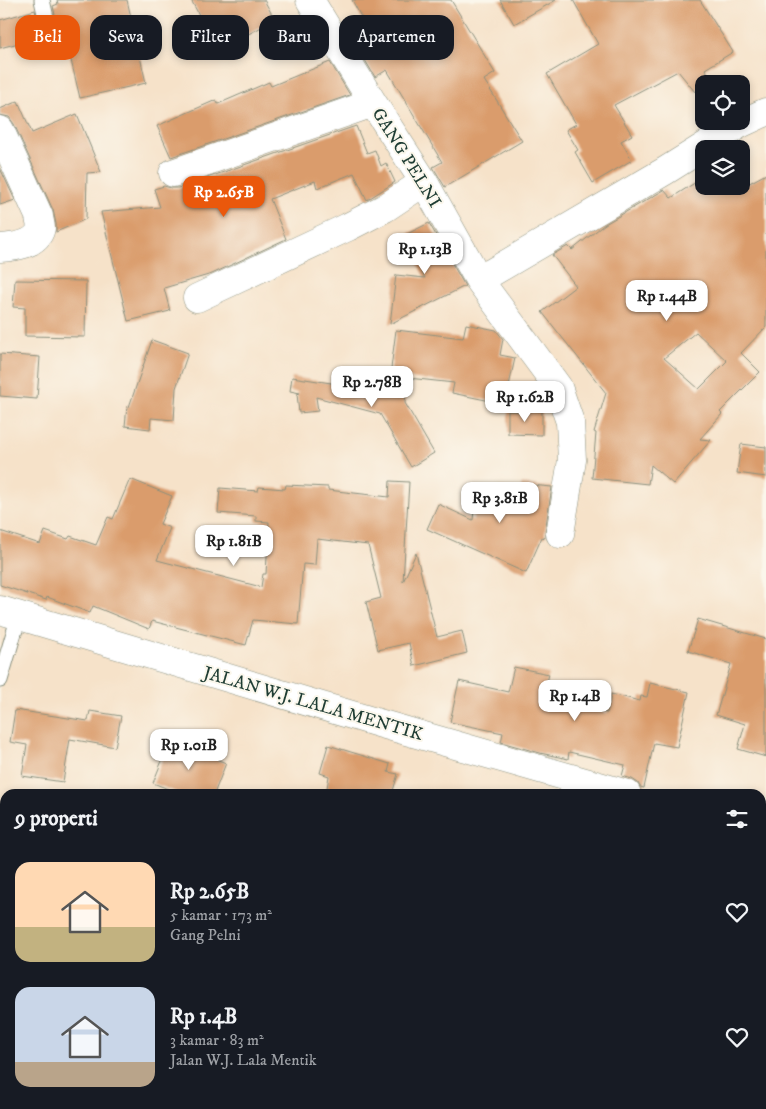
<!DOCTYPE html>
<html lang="id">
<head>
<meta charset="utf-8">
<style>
	body { margin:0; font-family:"IM FELL DW Pica",serif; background:#20242c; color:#f1f3f6; height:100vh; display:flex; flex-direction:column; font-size:19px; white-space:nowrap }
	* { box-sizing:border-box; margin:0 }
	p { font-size:16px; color:#9ea1a6 }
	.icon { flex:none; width:28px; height:28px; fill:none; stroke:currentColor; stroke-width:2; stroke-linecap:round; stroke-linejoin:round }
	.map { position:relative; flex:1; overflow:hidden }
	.details { position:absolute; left:0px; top:789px; width:766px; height:321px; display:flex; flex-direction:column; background:#171b24; border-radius:15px 15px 0 0; box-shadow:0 2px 8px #0003 }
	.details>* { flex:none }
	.top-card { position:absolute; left:15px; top:15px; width:500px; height:45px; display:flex; gap:10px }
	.fabs { position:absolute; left:695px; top:75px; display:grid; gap:10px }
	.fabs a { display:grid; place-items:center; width:55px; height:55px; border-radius:10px; background:#171b24; box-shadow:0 2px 8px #0003; font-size:25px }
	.price { position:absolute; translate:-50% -42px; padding:0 11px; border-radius:10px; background:#fff; color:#222; font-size:16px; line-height:32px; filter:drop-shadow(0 1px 2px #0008) }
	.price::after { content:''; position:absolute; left:50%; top:30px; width:15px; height:11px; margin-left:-8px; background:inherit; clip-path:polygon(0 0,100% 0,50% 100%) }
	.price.selected { background:#ea580c; color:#fff }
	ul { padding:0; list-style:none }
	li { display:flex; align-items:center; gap:15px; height:125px; padding:0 15px }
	li span { display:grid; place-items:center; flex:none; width:140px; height:100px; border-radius:15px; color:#555 }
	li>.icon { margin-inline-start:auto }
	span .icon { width:60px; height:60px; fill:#fffc; stroke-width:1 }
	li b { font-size:21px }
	h2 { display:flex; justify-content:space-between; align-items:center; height:60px; padding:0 15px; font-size:21px }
	.tag { padding:0 18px; border-radius:15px; background:#171b24; box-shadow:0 2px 8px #0003; font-size:18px; line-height:45px }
	.tag.selected { background:#ea580c; color:#fff }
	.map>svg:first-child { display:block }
	.building { fill:#da9c6c; fill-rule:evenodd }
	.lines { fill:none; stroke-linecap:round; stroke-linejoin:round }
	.lane-casing { stroke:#8a907e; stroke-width:17 }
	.street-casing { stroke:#8a907e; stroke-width:29 }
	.primary-casing { stroke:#8a907e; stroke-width:29 }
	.lane { stroke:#fff; stroke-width:15 }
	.street { stroke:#fff; stroke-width:28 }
	.primary { stroke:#fff; stroke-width:28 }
	.labels { text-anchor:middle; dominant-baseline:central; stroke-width:4; stroke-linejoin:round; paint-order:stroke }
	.street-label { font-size:18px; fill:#1f3d34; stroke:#fbf7ec }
</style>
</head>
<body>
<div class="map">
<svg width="766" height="1109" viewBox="0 0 766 1109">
	<rect width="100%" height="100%" fill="#fbf7ec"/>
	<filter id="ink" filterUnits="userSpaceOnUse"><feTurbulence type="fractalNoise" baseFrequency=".02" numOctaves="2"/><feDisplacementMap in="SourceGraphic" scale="10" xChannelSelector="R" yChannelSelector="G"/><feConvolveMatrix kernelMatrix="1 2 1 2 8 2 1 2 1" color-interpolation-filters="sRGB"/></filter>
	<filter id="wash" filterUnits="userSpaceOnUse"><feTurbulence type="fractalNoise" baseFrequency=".0096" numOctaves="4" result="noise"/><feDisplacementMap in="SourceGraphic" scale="20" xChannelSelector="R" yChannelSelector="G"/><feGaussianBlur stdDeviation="1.12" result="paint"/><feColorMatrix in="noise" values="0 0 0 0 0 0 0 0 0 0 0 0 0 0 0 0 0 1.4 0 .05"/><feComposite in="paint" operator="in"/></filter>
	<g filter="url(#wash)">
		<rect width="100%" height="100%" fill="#f6e2c9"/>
		<g id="blocks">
			<!-- building -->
			<path class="building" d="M57,0H127L146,83L80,98L64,31L59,32L53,6L58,4Z
				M191,0H264L275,20L218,50Z
				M352,0H451L495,73L484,80L522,141L445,187L433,167L442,162L387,70L375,77L359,50L375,43Z
				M500,0H556L514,24Z
				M573,0H700L733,52L705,69L712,79L704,84L695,92L678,71L614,105L632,135L621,141L632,160L593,183L575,152L578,150L566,130L576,124L547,74L598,44Z
				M35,10L41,37L0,48V20Z
				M330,62L350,95L171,157L157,126L216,100L218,104L269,82L271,86Z
				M18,101L32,133L77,114L101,172L87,173L86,219L56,232V224L53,210L14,124L9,117L0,115V109Z
				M356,126L367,153L375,150L381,166L386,163L395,182L367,200L354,173L317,188L315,181L270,199L286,239L212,274L164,288L170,311L128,321L101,212L160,207L154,189L164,186L171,188H178Z
				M0,168L15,200L0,205Z
				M766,174V327L741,353L760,372L720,412L722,414L700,439L711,440L673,484L651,465L648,484L592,478L596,433L594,432L606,393L542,312L576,286L552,255L568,246L572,250L605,224L664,190L671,198L704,177V186H744ZM696,332L727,361L699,389L664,358Z
				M429,223L465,286L390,324L396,275L425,278L403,236Z
				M15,280L86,281L85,337L25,336V308L13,307Z
				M466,324L496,330L503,339L500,355L515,358L505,404L452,393L454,383L390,376L396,330L463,338Z
				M152,340L188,353L176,388L174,420L151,418L150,429L125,426L127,406L129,407Z
				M0,354L40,357L37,399L0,396Z
				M371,374L407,377L405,403L434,453L411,467L380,414L316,397L318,411L299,413L297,394L300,393L290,391L292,377L370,389Z
				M508,411H542V435L508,434Z
				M741,444L766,447V477L737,473Z
				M130,479L172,496L160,524L170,528L157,560L261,587L263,574H266L269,522L256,521V516L218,513L220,488L258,491L259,487L285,489L286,485L328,487V490L389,497L390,481L409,482L403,582L416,553L437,637L462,631L467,653L414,666L409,643L378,650L366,602L381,598L368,545L317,539L315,565L303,564L298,624L253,620L246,645L152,621L149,629L93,606L90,613L47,597L46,600L0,585V531L40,544L45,531L68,539L70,536L96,545L108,517L113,519Z
				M521,484L552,487L545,532V538L542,537L526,573L427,529L438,504L473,520L476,489L499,491L500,487L521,489Z
				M698,619L766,639V757L738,749L745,724L716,715L731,664L688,651Z
				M514,667L549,674L543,699L607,713L611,694L640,701L641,696L647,697L650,683L689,692L677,747L654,743L644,788L640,787L638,783L632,779L622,776L625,765L569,752L568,759L540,753L501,742L503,733L450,722L459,681L508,692Z
				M15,710L88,721L90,711L121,716L115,747L70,739L63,782L22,776L27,745L10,742Z
				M170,741L226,763L214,794H181L153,783Z
				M328,745L390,764L388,772L398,774L392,794H326L329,776L320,773Z"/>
		</g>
	</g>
	<g filter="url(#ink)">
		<use href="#blocks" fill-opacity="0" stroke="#8a907e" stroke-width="1"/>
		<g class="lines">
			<!-- lane casing -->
			<g class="lane-casing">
				<path id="lane" d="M42,0L52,45
					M0,680L16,626L21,617"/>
			</g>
			<!-- street casing -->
			<g class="street-casing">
				<path id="street" d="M310,0L373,103L424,182L479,280L558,387L570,422L572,460L560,534
					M0,130L39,216C39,219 41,225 41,228C37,245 14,247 0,248
					M173,173L373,103
					M479,280L665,171L740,124L766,112
					M197,298L348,227L385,208L424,182"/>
			</g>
			<!-- primary casing -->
			<g class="primary-casing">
				<path id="primary" d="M0,610L382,724L627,794
					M761,849L766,850"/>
			</g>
			<!-- lane -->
			<use href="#lane" class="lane"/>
			<!-- street -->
			<use href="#street" class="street"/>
			<!-- primary -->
			<use href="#primary" class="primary"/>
		</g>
	</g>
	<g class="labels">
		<!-- street labels -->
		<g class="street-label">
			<text transform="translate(406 158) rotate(58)">GANG PELNI</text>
			<text transform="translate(313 704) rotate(16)">JALAN W.J. LALA MENTIK</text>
		</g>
	</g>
</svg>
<div class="fabs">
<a><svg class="icon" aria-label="locate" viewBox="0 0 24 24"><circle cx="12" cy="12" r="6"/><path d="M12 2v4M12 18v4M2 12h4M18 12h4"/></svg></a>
<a><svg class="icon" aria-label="layers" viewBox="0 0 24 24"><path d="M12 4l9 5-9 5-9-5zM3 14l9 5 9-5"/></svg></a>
</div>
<b class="price selected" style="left:224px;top:218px">Rp 2.65B</b>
<b class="price" style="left:425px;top:275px">Rp 1.13B</b>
<b class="price" style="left:667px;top:322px">Rp 1.44B</b>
<b class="price" style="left:372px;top:408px">Rp 2.78B</b>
<b class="price" style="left:525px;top:423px">Rp 1.62B</b>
<b class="price" style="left:500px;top:524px">Rp 3.81B</b>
<b class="price" style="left:234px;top:567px">Rp 1.81B</b>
<b class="price" style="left:575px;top:722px">Rp 1.4B</b>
<b class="price" style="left:189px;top:771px">Rp 1.01B</b>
<div class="top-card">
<a class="tag selected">Beli</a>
<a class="tag">Sewa</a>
<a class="tag">Filter</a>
<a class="tag">Baru</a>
<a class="tag">Apartemen</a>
</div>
<section class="details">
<h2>9 properti<svg class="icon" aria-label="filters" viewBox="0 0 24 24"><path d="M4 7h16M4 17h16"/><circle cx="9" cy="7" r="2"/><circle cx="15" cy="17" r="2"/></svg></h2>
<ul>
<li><span style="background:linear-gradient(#ffd9b3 65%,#c2b280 0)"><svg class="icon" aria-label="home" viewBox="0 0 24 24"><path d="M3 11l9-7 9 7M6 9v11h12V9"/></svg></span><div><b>Rp 2.65B</b><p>5 kamar · 173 m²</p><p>Gang Pelni</p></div><svg class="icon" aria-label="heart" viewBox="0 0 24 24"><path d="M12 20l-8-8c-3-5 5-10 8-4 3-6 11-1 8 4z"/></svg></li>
<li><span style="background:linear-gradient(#c9d6e8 75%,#b9a48a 0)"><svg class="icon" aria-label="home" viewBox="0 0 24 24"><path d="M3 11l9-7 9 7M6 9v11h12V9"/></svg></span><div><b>Rp 1.4B</b><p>3 kamar · 83 m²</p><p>Jalan W.J. Lala Mentik</p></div><svg class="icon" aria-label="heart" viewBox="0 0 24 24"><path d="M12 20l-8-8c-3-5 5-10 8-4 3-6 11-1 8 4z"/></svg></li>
</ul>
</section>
</div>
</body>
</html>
